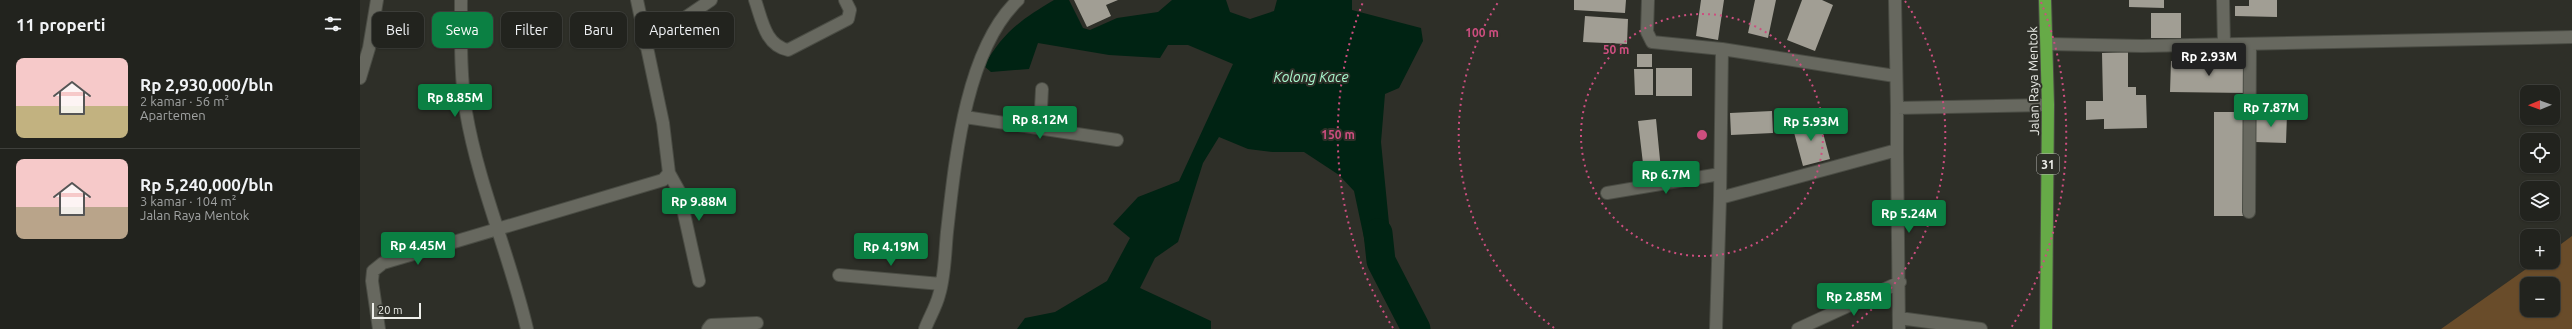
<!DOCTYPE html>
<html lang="id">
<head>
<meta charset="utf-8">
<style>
	body { margin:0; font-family:Ubuntu,sans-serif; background:#2a2b27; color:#f1f3f6; height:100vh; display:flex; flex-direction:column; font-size:15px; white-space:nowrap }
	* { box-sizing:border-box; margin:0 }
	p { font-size:13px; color:#a2a4a4 }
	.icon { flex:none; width:22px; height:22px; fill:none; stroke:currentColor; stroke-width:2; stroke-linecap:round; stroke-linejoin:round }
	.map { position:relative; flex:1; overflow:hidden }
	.panel { display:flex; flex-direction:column; background:#22231e; width:360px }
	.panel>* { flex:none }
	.hud { position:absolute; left:12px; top:12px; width:380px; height:36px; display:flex; gap:8px }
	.needle { width:26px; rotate:269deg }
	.tools { position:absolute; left:2160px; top:85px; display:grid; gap:8px }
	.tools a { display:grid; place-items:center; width:40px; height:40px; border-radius:8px; background:#22231e; box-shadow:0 1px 3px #0004,0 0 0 1px #3f403c; font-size:20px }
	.scale { position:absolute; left:12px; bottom:10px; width:49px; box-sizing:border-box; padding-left:4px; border:2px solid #eeefea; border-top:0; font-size:11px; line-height:14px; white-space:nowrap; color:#eeefea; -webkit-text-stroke:3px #2e2f28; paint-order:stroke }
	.price { position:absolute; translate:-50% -34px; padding:0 9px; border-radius:4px; background:#0b8043; color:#fff; font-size:13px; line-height:26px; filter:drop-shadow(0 1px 2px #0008) }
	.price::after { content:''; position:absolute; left:50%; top:24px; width:12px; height:9px; margin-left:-6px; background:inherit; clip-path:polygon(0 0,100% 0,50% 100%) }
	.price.current { background:#222; color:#fff }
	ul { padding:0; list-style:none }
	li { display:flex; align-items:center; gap:12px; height:100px; padding:0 16px }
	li+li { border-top:1px solid #3f403c }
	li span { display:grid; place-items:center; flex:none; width:112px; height:80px; border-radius:8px; color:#555 }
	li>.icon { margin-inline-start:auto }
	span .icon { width:48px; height:48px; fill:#fffc; stroke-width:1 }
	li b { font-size:17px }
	h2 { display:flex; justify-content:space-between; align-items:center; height:48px; padding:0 16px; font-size:17px }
	.chip { padding:0 14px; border-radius:8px; background:#22231e; box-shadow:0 1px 3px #0004,0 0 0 1px #3f403c; font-size:14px; line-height:36px }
	.chip.current { background:#0b8043; color:#fff }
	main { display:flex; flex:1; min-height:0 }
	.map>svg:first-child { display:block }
	.green { fill:#694c2a; fill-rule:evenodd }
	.water { fill:#002313 }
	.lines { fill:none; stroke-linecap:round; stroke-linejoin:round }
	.river { stroke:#002313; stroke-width:29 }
	.building { fill:#a19e94 }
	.street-casing { stroke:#4a4c44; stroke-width:14 }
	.highway-casing { stroke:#4a4c44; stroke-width:14 }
	.street { stroke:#67685f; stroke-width:12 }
	.highway { stroke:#66aa47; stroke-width:12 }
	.ring { fill:none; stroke:#cd4e7f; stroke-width:2; stroke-dasharray:2 4 }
	.labels { text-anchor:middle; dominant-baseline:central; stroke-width:4; stroke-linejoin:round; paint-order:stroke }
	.shield { fill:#2e2f28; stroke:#b4b5b0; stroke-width:1 }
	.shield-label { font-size:12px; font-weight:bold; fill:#eeefea }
	.street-label { font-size:13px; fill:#eeefea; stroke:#2e2f28 }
	.water-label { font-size:14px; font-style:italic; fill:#aaf8ce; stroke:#2e2f28 }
	.centre { fill:#cd4e7f; stroke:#2e2f28; stroke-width:2 }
	.ring-label { font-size:12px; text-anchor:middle; font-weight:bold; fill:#cd4e7f; stroke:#2e2f28; stroke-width:4; stroke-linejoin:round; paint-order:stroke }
</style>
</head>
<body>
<main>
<section class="panel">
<h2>11 properti<svg class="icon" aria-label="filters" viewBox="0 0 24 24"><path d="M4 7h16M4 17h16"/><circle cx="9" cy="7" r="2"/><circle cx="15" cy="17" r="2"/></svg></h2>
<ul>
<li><span style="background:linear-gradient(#f6c9c9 60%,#c2b280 0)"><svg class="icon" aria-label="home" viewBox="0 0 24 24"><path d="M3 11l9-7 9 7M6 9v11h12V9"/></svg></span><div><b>Rp 2,930,000/bln</b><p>2 kamar · 56 m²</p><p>Apartemen</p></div></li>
<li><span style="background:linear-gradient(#f6c9c9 60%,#b9a48a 0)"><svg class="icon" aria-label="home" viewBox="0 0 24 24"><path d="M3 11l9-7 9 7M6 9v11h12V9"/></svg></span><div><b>Rp 5,240,000/bln</b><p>3 kamar · 104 m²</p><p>Jalan Raya Mentok</p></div></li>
</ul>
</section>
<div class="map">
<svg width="2212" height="329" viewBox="0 0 2212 329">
	<rect width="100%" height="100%" fill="#2e2f28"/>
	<!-- green -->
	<path class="green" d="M2212,236V329H2081L2176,262H2193V250ZM2167,284H2193V310H2167Z"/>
	<!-- water -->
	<path class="water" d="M694,0H709L723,28L730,30L757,18L798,12L812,0H866L870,12L890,19L914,11L917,0H992V10L1061,28L1063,41L1039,88L1025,94L1021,142L1033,264L1015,279L1010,266L994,191L979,175L944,152H913L888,149L859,137L843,163L818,242L795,258L780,288L851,321V329H657L665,318L695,312L747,281L770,238L753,224L778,197L819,181L873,64L828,45H808L800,58L749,55L678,43L669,69L631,72L624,66C643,32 662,19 694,0Z"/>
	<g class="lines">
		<!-- river -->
		<path class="river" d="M1018,233L1021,261L1056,329"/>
	</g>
	<!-- building -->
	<path class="building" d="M714,0H758L746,5L751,16L727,27Z
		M1214,0H1266L1265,13L1214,10Z
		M1341,0H1364L1358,40L1336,36Z
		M1395,0H1416L1408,38L1388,33Z
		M1442,0H1462L1473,5L1455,51L1427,40Z
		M1769,0H1804V8L1769,7Z
		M1889,0H1917V17L1875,16V6H1889Z
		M1791,13H1821V38H1791Z
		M1225,16L1268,19L1267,44L1223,42Z
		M1768,52V87H1776V95H1786L1787,128L1744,129V119L1726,120V101H1743L1742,53Z
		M1277,54H1292V67H1277Z
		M1811,61L1888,62L1887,93L1810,92Z
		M1296,68H1332V96H1296Z
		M1274,69H1293V95H1275Z
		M1412,111L1413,133L1371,135L1370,113Z
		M1854,112H1886L1885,216H1854Z
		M1896,113L1927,114L1926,143L1895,142Z
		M1459,118L1470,159L1443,166L1432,125Z
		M1296,119L1301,170L1284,172L1278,121Z"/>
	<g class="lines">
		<!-- street casing -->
		<g class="street-casing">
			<path id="street" d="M101,0C101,37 100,75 106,112C119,187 150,256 167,329
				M277,0L303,123L309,173L319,191L339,281
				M395,0C402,20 405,45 428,50L488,19L490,10L485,0
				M1288,0L1287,32L1292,42L1362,49
				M1535,0L1537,108L1688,105
				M1863,0L1864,44
				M1687,44L1782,46L2212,37
				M285,45L351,0
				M0,78L9,48L17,0
				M605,117L757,140
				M680,128L682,89
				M1537,150L1539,329
				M1247,193L1360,174
				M1360,198L1362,49L1535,76
				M1889,212L1890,44
				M479,275L581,284
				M1539,318L1621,329
				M19,329L12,281L13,271L23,263L303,180L309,173
				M348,329L351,325L397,323
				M565,329C569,318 576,307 579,295C585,276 585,252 587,232C595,162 605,50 658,0
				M1356,329L1360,198L1537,150V108
				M1438,329L1540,282"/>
		</g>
		<!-- highway casing -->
		<g class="highway-casing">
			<path id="highway" d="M1685,0L1688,105L1686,329"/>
		</g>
		<!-- street -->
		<use href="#street" class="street"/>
		<!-- highway -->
		<use href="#highway" class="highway"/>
	</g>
	<!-- distance rings -->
	<g class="ring">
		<circle cx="1342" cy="135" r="121"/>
		<path d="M1194 328A243 243 0 0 1 1139 1M1545 1A243 243 0 0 1 1490 328"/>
		<path d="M1033 328A364 364 0 0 1 1003 2M1681 2A364 364 0 0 1 1651 328"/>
	</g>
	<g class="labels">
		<!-- shield labels -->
		<rect class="shield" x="1677" y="154" width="22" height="20" rx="3"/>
		<g class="shield-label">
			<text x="1688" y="164">31</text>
		</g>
		<!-- street labels -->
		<g class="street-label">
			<text transform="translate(1673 81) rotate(-91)">Jalan Raya Mentok</text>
		</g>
		<!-- water labels -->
		<g class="water-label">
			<text x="951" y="77">Kolong Kace</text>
		</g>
	</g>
	<circle cx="1342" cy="135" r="6" class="centre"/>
	<g class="ring-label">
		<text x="1122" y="37">100 m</text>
		<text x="1256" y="54">50 m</text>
		<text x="978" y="139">150 m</text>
	</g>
</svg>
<div class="tools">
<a><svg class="needle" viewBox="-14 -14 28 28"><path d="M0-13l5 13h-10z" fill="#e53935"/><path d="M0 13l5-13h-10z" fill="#a2a4a4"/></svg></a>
<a><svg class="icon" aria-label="locate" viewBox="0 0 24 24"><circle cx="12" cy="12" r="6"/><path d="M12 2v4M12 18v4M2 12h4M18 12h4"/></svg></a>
<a><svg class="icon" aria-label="layers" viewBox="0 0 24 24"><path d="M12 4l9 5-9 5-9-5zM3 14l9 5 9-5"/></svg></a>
<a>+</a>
<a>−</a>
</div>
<div class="scale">20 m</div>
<b class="price current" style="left:1849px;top:77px">Rp 2.93M</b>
<b class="price" style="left:95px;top:118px">Rp 8.85M</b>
<b class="price" style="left:1911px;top:128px">Rp 7.87M</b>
<b class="price" style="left:680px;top:140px">Rp 8.12M</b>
<b class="price" style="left:1451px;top:142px">Rp 5.93M</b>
<b class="price" style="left:1306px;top:195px">Rp 6.7M</b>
<b class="price" style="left:339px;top:222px">Rp 9.88M</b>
<b class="price" style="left:1549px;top:234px">Rp 5.24M</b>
<b class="price" style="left:58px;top:266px">Rp 4.45M</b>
<b class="price" style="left:531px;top:267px">Rp 4.19M</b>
<b class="price" style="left:1494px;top:317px">Rp 2.85M</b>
<div class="hud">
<a class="chip">Beli</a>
<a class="chip current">Sewa</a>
<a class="chip">Filter</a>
<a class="chip">Baru</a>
<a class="chip">Apartemen</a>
</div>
</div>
</main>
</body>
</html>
